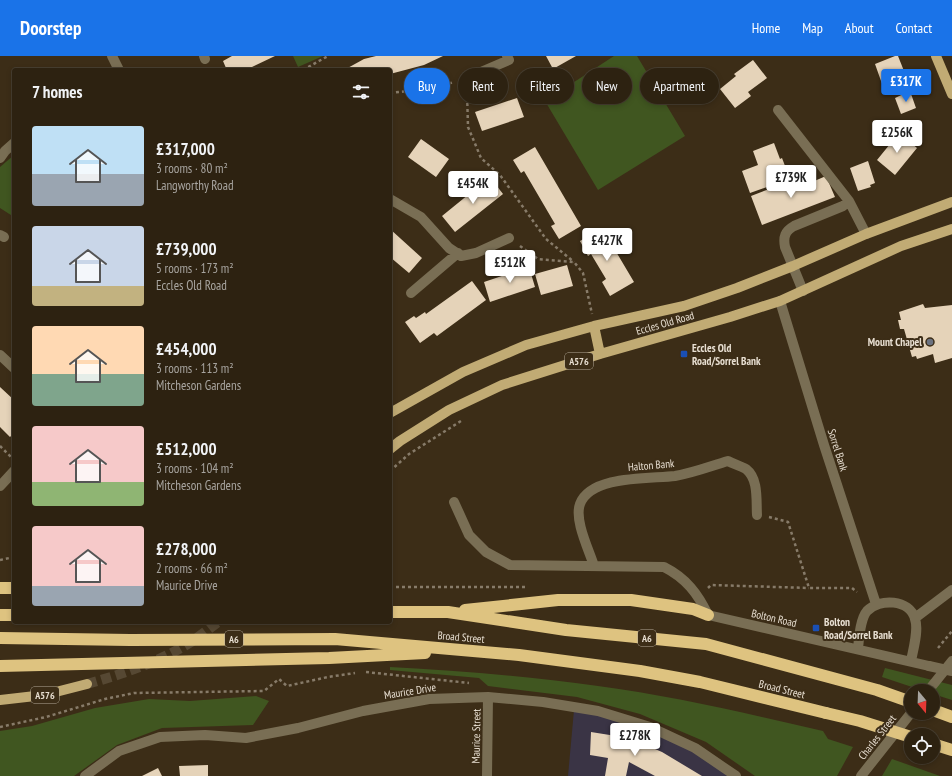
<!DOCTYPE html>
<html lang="en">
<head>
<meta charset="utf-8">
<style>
	body { margin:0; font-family:"PT Sans Narrow",sans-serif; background:#392f1f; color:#f1f3f6; height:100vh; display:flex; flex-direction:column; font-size:15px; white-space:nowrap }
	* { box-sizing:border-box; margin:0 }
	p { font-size:13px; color:#a7a49f }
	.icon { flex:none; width:22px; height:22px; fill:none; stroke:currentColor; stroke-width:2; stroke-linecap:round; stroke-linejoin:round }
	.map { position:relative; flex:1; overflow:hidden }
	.side { position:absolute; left:12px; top:12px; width:380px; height:556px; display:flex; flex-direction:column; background:#2d2211; border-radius:4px; box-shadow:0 2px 6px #0003,0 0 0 1px #483f31 }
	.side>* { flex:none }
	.guide { position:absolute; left:404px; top:12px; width:380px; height:36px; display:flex; gap:8px }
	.needle { width:26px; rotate:161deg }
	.controls { position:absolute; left:904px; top:628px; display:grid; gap:8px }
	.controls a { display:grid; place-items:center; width:36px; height:36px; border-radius:50%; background:#2d2211; box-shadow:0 2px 6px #0003,0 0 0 1px #483f31; font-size:20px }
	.price { position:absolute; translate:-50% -34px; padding:0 9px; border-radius:4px; background:#fff; color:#222; font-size:13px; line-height:26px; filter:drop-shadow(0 1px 2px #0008) }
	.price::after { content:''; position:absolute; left:50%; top:24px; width:12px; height:9px; margin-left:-6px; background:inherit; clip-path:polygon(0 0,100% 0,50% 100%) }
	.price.active { background:#1a73e8; color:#fff }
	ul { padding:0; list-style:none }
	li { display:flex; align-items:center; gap:12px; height:100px; padding:0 20px }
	li span { display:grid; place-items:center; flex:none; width:112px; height:80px; border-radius:4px; color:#555 }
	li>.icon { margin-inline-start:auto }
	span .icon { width:48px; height:48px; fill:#fffc; stroke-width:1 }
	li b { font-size:17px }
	h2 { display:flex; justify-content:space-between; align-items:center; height:48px; padding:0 20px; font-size:17px }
	.tag { padding:0 14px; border-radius:18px; background:#2d2211; box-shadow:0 2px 6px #0003,0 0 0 1px #483f31; font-size:14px; line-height:36px }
	.tag.active { background:#1a73e8; color:#fff }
	header { display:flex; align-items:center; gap:24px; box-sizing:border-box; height:56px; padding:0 20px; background:#1a73e8; color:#fff }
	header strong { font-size:19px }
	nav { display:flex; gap:22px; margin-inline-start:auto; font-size:14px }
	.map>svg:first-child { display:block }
	.medical { fill:#3a3445 }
	.green { fill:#405620 }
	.building { fill:#e5d3b9 }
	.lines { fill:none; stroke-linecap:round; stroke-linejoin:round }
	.major-tunnel { stroke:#564833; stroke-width:10; stroke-dasharray:10 5; stroke-linecap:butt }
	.path { stroke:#877b69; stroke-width:2.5; stroke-dasharray:3 3; stroke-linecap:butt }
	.minor { stroke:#796e54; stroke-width:10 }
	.major { stroke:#c1ab74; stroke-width:10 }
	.highway { stroke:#dec380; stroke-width:12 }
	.minor-bridge { stroke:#796e54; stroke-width:10 }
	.highway-bridge { stroke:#dec380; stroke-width:12 }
	.worship-dot { fill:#6b7280; stroke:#3c2d17; stroke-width:1.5 }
	.transit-dot { fill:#1a4fb4; stroke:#3c2d17; stroke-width:1.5 }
	.labels { text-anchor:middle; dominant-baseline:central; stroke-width:4; stroke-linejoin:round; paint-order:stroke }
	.shield { fill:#3c2d17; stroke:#b4aa9a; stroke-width:1 }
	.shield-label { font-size:10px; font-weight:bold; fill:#e8dfd2 }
	.street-label { font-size:11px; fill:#e8dfd2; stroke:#3c2d17 }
	.poi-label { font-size:11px; font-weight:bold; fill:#e8dfd2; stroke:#3c2d17; text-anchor:start }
</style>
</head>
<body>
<header>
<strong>Doorstep</strong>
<nav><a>Home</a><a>Map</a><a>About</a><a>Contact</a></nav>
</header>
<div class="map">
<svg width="952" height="720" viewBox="0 0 952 720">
	<rect width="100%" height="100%" fill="#3c2d17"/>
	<!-- medical -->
	<path class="medical" d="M574,654L598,658L647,674L693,695L730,720H568Z"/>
	<!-- green -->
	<path class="green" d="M293,0H323L298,11Z
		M614,0H637L685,80L598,134L545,45Z
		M14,99V161L0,152V111Z
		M390,611C460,615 529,620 598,630C674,640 749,658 823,675L828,683L853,691L837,720H755L706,686L640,658L577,641L488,630L479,622L390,614Z
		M885,612L952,629V644L933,638V635H924L882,621Z
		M256,640L269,645L253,669L162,672L117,689L74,720H0V675L32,670L95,652L149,643L190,645Z
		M892,703L940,720H882Z"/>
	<!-- building -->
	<path class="building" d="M232,0H275L250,12L251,14H221L226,12L223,5Z
		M376,0H443L424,9L390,18V14H344L364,3Z
		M546,0H576L553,13Z
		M895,0H898L910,30L886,39L875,8Z
		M753,4L767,22L748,36L751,40L735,52L720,33L736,20L734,18Z
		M910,35L916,52L901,58L895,42Z
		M517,42L524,61L482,75L475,56Z
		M899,77L917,92L895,119L877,104Z
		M421,83L449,103L436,121L408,101Z
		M774,87L780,103L782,102L790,123L750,137L742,115L758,109L753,95Z
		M535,91L581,170L559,183L551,170L555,168L524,115L521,117L513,104Z
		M868,105L875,127L870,129L871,131L858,135L850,112Z
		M826,120L835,141L762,169L751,140L784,127L787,135L803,130L802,126L810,122L812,126Z
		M490,121L503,138L455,176L442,160Z
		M602,172L634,226L610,240L602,226L606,223L591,198L588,200L580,185Z
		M390,173L422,202L409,217L390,201Z
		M567,209L573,230L541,239L535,218Z
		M529,211L535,231L490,246L484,226Z
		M472,225L486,244L437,280L434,277L420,287L405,266L414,260L416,262L425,256L426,258Z
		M923,248L925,252L952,249V302L935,307L933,298L917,303L916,300L912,301L904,273H900L898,264H901L899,256Z
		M0,331L14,344V377L10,381L0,371Z
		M591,676L616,680L641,687L662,696L702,720H655L629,706L626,720H605L608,702L590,699Z
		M208,709V720H180L179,710Z
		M158,712L162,720H142Z"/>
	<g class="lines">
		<!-- major-tunnel -->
		<path class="major-tunnel" d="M87,628C123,618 159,606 191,586C200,580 209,573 218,566"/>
		<!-- path -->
		<path class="path" d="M303,14L328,0
			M467,35L468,71L481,102L500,119L546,183L574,206
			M390,37L435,32L454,26
			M520,190L538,203L574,206L583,217L592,258
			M0,390L12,402
			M390,415L409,398L461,365
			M769,461L788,466L809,532H852L857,536
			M0,504L14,501
			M390,531H525
			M708,532L711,529L809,532
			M938,592L952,575
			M366,616L469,627
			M0,671L46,661L105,643L134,637L264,635L279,623L287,630L328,621L355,617"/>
		<!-- minor -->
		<path class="minor" d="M112,0L119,14
			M204,0L205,3
			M467,22L509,4L507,0
			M778,54L849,145L866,178
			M0,102L5,95L14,87
			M390,143L421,161L449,192L461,200L476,197L509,182
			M0,179L4,181
			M803,235L785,191C783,181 785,175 794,170L843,150L849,145
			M411,237L458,197
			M780,245L824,389L876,548
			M0,299L14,312
			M0,430L14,415
			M454,446L469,479L486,496L510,509L664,511C686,522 698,538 708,559L929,610
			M594,510C589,494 574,464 580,448C591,419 650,423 675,420C693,417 711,410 728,405C734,408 741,410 746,413C759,423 756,445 757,459
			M915,562L952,534
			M858,593C859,583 860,563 867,555C879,542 910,543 915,563C919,574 913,594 911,605
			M928,635L952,605
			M85,720L119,695L160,681L205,679L246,682L298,672L363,655L429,643L488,641L543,646L598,655L650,671L695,692L736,720
			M487,720L488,641
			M861,720L911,657"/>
		<!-- major -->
		<path class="major" d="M936,0L952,38
			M594,270L600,298
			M390,357L463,316L526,289L594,270L684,250L737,232L793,210L866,178L952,146
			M390,393L400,385L449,354L502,329L600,298L730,261L780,245L901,190L952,173
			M0,644L44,639L87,628"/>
		<!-- highway -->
		<path class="highway" d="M0,532H14
			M465,554L558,544H631L693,553L708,559
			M390,556H448L566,574L706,588L877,634L911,646
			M0,559H14
			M0,582L130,584L335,583L519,599L640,615L700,626L826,657
			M0,610L329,602L425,597
			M933,654L952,661
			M933,688L952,694"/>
		<!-- minor-bridge -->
		<path class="minor-bridge" d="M929,610L952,615"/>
		<!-- highway-bridge -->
		<path class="highway-bridge" d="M826,657L860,665L911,681"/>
	</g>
	<!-- markers -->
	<circle class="worship-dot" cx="930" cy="286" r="4"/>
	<g class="transit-dot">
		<rect x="680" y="294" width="8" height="8" rx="2"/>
		<rect x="812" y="568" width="8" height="8" rx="2"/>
	</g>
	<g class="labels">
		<!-- shield labels -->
		<g class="shield">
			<rect x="565" y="297" width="28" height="16" rx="3"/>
			<rect x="638" y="574" width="18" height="16" rx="3"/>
			<rect x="225" y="575" width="18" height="16" rx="3"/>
			<rect x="31" y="631" width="28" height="16" rx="3"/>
		</g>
		<g class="shield-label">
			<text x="579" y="305">A576</text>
			<text x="647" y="582">A6</text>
			<text x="234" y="583">A6</text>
			<text x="45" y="639">A576</text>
		</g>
		<!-- street labels -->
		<g class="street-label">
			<text transform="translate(665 267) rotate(-16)">Eccles Old Road</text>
			<text transform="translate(838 394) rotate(72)">Sorrel Bank</text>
			<text transform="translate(651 409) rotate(-5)">Halton Bank</text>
			<text transform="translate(774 562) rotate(13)">Bolton Road</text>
			<text transform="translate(461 581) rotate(5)">Broad Street</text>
			<text transform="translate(782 633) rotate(14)">Broad Street</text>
			<text transform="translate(410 635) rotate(-9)">Maurice Drive</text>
			<text transform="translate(476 680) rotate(-89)">Maurice Street</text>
			<text transform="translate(877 681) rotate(-52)">Charles Street</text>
		</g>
		<!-- poi labels -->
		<g class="poi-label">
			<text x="922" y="286" text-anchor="end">Mount Chapel</text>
			<text x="692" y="292">Eccles Old<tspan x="692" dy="13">Road/Sorrel Bank</tspan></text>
			<text x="824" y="566">Bolton<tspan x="824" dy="13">Road/Sorrel Bank</tspan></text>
		</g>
	</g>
</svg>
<div class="controls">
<a><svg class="needle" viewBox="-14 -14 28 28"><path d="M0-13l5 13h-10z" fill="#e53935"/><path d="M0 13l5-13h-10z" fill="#a7a49f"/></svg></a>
<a><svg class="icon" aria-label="locate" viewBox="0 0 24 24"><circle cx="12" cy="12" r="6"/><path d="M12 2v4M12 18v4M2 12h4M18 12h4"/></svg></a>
</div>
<b class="price active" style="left:906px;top:47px">£317K</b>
<b class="price" style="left:897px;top:98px">£256K</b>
<b class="price" style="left:791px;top:143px">£739K</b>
<b class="price" style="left:473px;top:149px">£454K</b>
<b class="price" style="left:607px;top:206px">£427K</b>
<b class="price" style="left:510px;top:228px">£512K</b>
<b class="price" style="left:635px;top:701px">£278K</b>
<div class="guide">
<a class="tag active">Buy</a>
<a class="tag">Rent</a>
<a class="tag">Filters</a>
<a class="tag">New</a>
<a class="tag">Apartment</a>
</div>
<section class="side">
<h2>7 homes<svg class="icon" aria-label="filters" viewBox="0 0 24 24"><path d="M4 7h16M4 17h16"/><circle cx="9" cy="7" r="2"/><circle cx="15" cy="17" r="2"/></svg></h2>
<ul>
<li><span style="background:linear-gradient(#bfe0f5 60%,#9aa5b1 0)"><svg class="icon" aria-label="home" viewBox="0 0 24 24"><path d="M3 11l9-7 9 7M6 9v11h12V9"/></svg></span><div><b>£317,000</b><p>3 rooms · 80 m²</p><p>Langworthy Road</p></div></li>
<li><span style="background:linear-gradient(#c9d6e8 75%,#c2b280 0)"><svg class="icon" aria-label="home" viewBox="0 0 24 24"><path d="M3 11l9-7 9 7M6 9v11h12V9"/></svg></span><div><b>£739,000</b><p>5 rooms · 173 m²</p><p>Eccles Old Road</p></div></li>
<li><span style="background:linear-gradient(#ffd9b3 60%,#7fa58c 0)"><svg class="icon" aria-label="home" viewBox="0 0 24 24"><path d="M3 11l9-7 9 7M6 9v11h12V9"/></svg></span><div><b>£454,000</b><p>3 rooms · 113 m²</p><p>Mitcheson Gardens</p></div></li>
<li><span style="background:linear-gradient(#f6c9c9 70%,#8fb573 0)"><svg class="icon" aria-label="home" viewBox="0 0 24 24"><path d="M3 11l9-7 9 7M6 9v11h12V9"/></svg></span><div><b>£512,000</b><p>3 rooms · 104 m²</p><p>Mitcheson Gardens</p></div></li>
<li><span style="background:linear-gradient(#f6c9c9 75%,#9aa5b1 0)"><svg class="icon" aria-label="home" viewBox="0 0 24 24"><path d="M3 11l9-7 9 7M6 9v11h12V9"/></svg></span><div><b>£278,000</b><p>2 rooms · 66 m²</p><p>Maurice Drive</p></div></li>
</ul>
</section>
</div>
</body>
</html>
